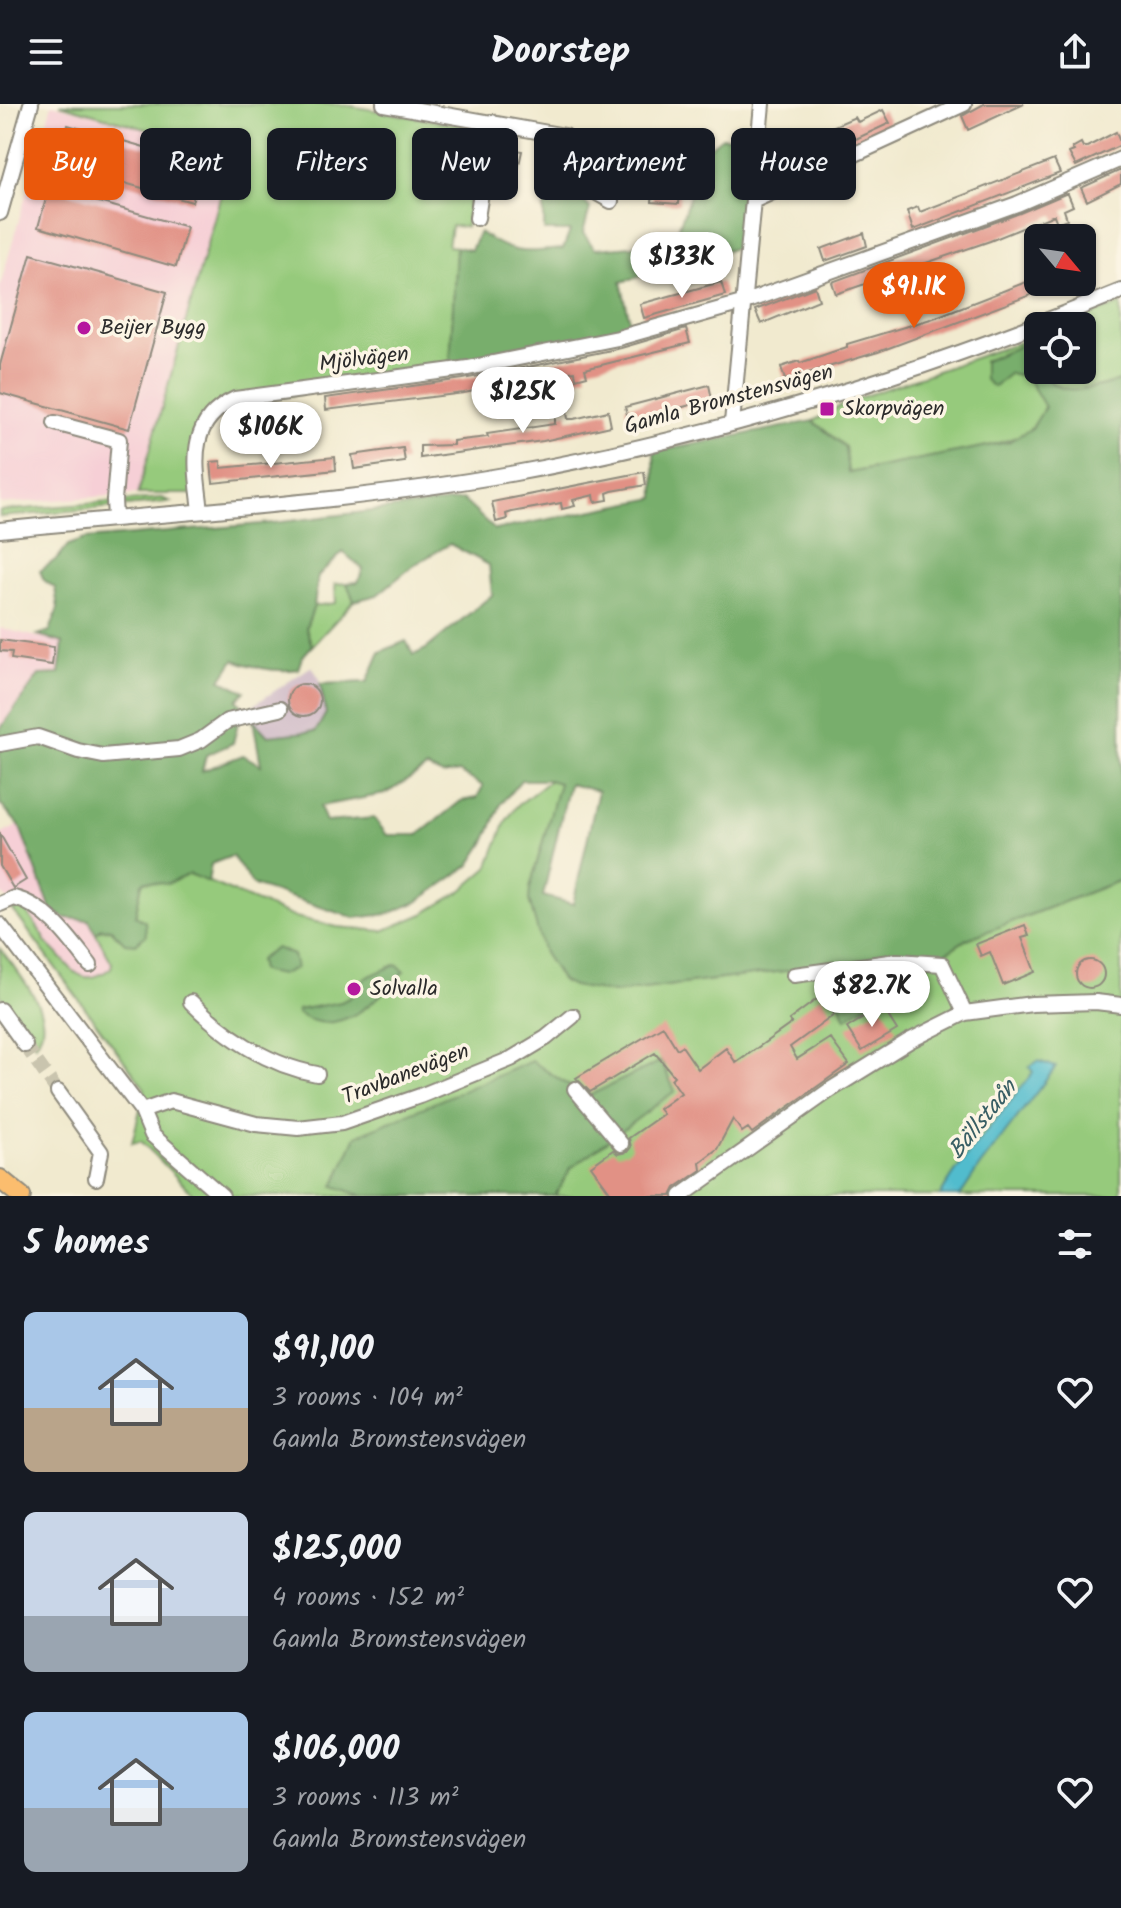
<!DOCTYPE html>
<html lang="en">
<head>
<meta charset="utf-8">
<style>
	body { margin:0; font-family:Kalam,sans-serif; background:#20242c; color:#f1f3f6; height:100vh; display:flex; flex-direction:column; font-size:30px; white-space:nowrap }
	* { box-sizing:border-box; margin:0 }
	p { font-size:26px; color:#9ea1a6 }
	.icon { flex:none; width:44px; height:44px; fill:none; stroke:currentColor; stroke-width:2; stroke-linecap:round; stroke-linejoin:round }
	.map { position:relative; height:1092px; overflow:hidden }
	.side { display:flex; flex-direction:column; background:#171b24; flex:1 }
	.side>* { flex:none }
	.hud { position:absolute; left:24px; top:24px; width:1074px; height:72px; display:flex; gap:16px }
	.needle { width:52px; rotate:119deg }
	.tools { position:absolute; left:1024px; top:120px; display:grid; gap:16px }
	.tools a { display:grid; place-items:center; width:72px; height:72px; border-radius:12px; background:#171b24; box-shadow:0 2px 6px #0004; font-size:40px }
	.price { position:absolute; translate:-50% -68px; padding:0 18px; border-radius:28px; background:#fff; color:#222; font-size:26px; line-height:52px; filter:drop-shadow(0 2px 4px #0008) }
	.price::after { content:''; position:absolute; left:50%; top:48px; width:24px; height:18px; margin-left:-12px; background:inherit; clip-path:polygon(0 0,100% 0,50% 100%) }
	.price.current { background:#ea580c; color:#fff }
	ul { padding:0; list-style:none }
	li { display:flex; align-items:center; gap:24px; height:200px; padding:0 24px }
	li span { display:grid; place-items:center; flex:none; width:224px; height:160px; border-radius:12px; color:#555 }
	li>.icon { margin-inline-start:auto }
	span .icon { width:96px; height:96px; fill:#fffc; stroke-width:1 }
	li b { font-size:34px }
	h2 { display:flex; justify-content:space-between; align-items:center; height:96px; padding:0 24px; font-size:34px }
	.pill { padding:0 28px; border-radius:12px; background:#171b24; box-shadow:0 2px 6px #0004; font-size:28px; line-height:72px }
	.pill.current { background:#ea580c; color:#fff }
	header { display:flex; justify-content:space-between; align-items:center; height:104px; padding:0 24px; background:#171b24; font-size:36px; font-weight:800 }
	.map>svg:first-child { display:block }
	.built { fill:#f6cfd6 }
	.industrial { fill:#d1bdc9 }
	.green { fill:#96ca7c; stroke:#607a54; stroke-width:2 }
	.forest { fill:#78ae6c; stroke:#526c4c; stroke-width:2; fill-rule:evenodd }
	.water { fill:#51bccd; stroke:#3e747c; stroke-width:2 }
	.building { fill:#e19185 }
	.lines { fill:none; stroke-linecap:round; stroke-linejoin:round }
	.minor-tunnel { stroke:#c9c4ae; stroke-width:14; stroke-dasharray:14 7; stroke-linecap:butt }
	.minor-casing { stroke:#8e8a7d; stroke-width:18 }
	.major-casing { stroke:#8e8a7d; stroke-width:22 }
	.minor { stroke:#fff; stroke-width:14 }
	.major { stroke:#fbbd6e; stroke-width:18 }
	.poi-dot { fill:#b5179e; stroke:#fcf5e5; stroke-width:3 }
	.labels { text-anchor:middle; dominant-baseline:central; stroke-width:7; stroke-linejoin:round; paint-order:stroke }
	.poi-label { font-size:22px; fill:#2b2b2b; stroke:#fcf5e5; text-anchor:start }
	.street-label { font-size:22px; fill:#2b2b2b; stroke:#fcf5e5 }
	.water-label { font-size:24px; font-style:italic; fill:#385e64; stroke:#fcf5e5 }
</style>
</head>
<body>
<header><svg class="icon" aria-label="menu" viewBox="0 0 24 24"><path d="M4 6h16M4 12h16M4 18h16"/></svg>Doorstep<svg class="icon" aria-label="share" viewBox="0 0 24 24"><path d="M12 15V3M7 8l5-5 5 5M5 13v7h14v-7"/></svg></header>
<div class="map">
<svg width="1121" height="1092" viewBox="0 0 1121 1092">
	<rect width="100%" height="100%" fill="#fcf5e5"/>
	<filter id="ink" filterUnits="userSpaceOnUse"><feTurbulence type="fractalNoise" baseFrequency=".0125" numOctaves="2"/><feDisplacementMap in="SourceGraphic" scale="16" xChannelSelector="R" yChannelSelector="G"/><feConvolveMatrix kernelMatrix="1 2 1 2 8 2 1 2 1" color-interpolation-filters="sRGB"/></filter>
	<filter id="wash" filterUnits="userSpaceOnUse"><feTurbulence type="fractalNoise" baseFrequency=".006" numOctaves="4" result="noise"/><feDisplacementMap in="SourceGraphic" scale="32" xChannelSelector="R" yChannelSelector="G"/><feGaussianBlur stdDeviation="1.8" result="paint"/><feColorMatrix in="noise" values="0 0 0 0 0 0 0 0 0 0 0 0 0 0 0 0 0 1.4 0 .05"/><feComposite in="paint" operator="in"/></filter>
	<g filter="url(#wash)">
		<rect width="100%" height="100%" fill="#f1eacf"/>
		<!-- built -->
		<path class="built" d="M52,0L233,49L138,390L0,400V182Z
			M0,524L63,539L59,570L39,572L0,625Z
			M19,721L51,805L65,814L89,816L112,859L111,864L103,870L87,874L74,868L0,788V731Z"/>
		<!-- industrial -->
		<path class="industrial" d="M312,562L319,574L326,609L316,627L267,632L251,614L252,602Z"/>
		<!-- green -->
		<path class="green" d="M60,0H339L476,24L479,34L466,123L451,122L448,142L456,143L450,262L208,307L193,390H138L232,50Z
			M1121,200V277C1093,283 1058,297 1041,266H1082V222H1063Z
			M1038,232V261L1026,240L1010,269L1027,273L1046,292C1045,304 1039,318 1030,325C1004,346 886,361 848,369L845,343L813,317L850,297Z
			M162,394L170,398L0,413V407Z
			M347,479L354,497L312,542L306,524L314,502L336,499L335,480Z
			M550,676L560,678L530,784L613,889L823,862L846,914L967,835L1121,776V1092H195L141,1037L132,1039L145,985L10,802L14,800L23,802L44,833L45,838C69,855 76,890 111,864L112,859L96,830L97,826L111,825L119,834L135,813L142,779L146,777L167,779L190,770L291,812L337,823L383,827L423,810L460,788L488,764L506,717L517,702Z
			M0,844C16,868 60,912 35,940L0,891Z"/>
		<!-- forest -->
		<path class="forest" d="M722,33L749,35L739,143L621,178L631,222L450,262L456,143L471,146L479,128C514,152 522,148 563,145L570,127H544V88L556,80L577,90L590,104L583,129L595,145L633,142L677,128L706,46Z
			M1027,239L1038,261V266H1041C1058,297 1093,283 1121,277V776L967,835L846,914L823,862L613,889L573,882L562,877L544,849L529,796L530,784L559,679L549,676H521L501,700L486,736L470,761L417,798L388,810L354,814L253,781L232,752L211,760L208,778L190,770L167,780L146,777L142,779L135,812L145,817L146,831L136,840L125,839L111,825L101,824L96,830L89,816L65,814L51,805L19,721L0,700V625L39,571L59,570L63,539L38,531L50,527L58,504L55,484L44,476L40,467L58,454L68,441L85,435L273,419L463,396L495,426L655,394L654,348L813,317L845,343L848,369L1008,338L1032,324L1045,303L1027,273L1010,269L993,283L984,275V257ZM450,440L489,461L492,491L426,545L414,551L406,537L380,548L367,578L320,580L326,609L316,627L268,632L253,616L261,661L243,651L202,667L206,651L233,639L242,602L237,596L245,587L221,576L234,556C253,563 278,569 298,565L302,553L312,542L306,524L314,502L318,472L343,448L363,465L358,478L347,479L354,497L377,491L414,461ZM427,664L443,671L459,668L483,682L477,694L461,697L418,731H387L374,714L326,718L320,702L385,690ZM569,680L598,687L573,800L543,792Z
			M276,844L293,851L296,864L280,871L261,867L259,856Z
			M397,860L404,867C379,895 338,938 297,909L298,906L341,898L351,893L365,874Z
			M532,957L586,993L661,957L675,987L571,1064L555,1092H363L334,1082L356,1032Z"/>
		<!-- water -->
		<path class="water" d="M1038,957L1056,963L980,1062L960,1092H940C966,1047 1003,1009 1033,968L1029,963Z"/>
		<g id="blocks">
			<!-- building -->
			<path class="building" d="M984,0H1024L968,26L962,12Z
				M883,6L890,19L768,76L766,65L815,39L814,35L827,29L825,26L855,13L858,18Z
				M68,21L203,60L192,98L57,60Z
				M657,28L672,30L668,54L690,57L688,70L651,64L652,53L648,52L650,38L655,39Z
				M1116,28L1121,41L1076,62L1069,49L1074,47L1072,44L1081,39L1083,43H1087Z
				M498,42L522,47L518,65L496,60Z
				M1054,56L1060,69L913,126L907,107L918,103L920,108Z
				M1121,66V80L1087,97L1081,84Z
				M49,84L187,123L176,163L38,123Z
				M653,85L680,88L679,100L652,98Z
				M1065,90H1068L1073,102L1064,106L1067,115L1057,119L1054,111L990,137L836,190L832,178L1020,109Z
				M864,129L867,142L825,157L821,145Z
				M31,150L167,188L129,325L0,289V261Z
				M721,178L725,191L644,214L640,200Z
				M1026,178H1065L878,248L785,276L781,263L799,257L800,259L847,243V240L931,215Z
				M815,183L819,196L761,220L755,206Z
				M686,225L690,239L585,265L587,272L576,275L575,267L464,289L326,306L325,294L463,275L533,262L621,244Z
				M709,281L712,295L629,318L625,303Z
				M608,307L611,322L543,337L420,354V342L453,341V337L488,333L487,330L555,320V311L567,308L568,315H574Z
				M403,344L405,358L354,365L352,351Z
				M335,353L336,366L213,379L211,358L221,357V364Z
				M644,368L646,381L612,387L607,389L608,396L595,398L594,391L573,396L575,402L562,405L561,399L512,408L506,410L507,415L496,418L492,398Z
				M0,536L54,543L52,561L11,555L12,548L0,547Z
				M288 596a16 16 0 1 1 32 0a16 16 0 1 1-32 0Z
				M0,730L26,776L13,784L0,762Z
				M1025,821L1029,832L1022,834L1035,868L1003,881L990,848L981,852L976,840Z
				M1076 870a14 14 0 1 1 28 0a14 14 0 1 1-28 0Z
				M821,892L834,911L790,943L797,955L830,934L849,960L752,1029L748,1024L742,1028L733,1015L717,1045L700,1058L701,1066L675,1084L671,1092H613L591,1062L613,1046L618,1050L627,1048L631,1043L629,1034L663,1010L659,1005L681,989L671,975L674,972L655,949L590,988L576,974L663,922L677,945L682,942L698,965L726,944L736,959L792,919L789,916Z
				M882,902L897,926L862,947L847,924Z"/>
		</g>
	</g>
	<g filter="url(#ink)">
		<use href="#blocks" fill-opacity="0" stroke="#8e8a7d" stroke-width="2"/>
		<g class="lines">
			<!-- minor-tunnel -->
			<path class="minor-tunnel" d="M25,941L58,988"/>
			<!-- minor casing -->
			<g class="minor-casing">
				<path id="minor" d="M384,0L565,32C573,79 569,73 611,97
					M753,97L964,0
					M0,109L31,0
					M477,114L492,18
					M55,319L119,336L114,396L115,414
					M732,319L762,0
					M201,407C196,362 185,318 235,295L468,264L618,234L742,199L1017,100L1121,55
					M0,426C170,408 341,400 510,370C720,332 924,268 1121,187
					M0,640L38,633L78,647L103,652L179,645L201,636L227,617L280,605
					M0,800L14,794C47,802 70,835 90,861
					M0,821L142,1007L152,1031L222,1092
					M794,871L897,857L942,860L965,909
					M191,898C226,933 267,961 317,970
					M0,906L25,941
					M575,985L621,1040
					M58,988L101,1048L96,1074
					M142,1007L171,997L256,1020L298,1024L342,1019L420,992L511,955L546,934L573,912
					M681,1092L830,986L909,937L965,909L1032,900L1096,898L1121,901"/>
			</g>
			<!-- major casing -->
			<g class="major-casing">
				<path id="major" d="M0,1075L21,1092"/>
			</g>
			<!-- minor -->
			<use href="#minor" class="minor"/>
			<!-- major -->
			<use href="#major" class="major"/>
		</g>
	</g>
	<!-- markers -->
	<g class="poi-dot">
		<circle cx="84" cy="224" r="8"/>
		<rect x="819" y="297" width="16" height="16" rx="4"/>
		<circle cx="354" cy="885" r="8"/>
	</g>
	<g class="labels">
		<!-- poi labels -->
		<g class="poi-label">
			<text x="100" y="224">Beijer Bygg</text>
			<text x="843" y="305">Skorpvägen</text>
			<text x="370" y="885">Solvalla</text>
		</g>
		<!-- street labels -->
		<g class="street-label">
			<text transform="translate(364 256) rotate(-7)">Mjölvägen</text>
			<text transform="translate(729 296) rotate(-15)">Gamla Bromstensvägen</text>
			<text transform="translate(406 971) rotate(-21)">Travbanevägen</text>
		</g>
		<!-- water labels -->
		<g class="water-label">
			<text transform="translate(983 1016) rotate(-51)">Bällstaån</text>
		</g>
	</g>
</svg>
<div class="tools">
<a><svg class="needle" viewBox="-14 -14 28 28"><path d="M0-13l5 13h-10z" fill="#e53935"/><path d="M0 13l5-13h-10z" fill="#9ea1a6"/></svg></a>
<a><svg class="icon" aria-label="locate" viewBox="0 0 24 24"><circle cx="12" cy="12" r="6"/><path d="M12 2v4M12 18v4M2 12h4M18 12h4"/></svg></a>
</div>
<b class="price" style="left:682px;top:196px">$133K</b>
<b class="price current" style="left:914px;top:226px">$91.1K</b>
<b class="price" style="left:523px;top:331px">$125K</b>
<b class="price" style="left:271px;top:366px">$106K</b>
<b class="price" style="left:872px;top:925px">$82.7K</b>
<div class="hud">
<a class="pill current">Buy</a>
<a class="pill">Rent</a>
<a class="pill">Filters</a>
<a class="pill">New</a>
<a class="pill">Apartment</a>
<a class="pill">House</a>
</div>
</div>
<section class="side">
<h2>5 homes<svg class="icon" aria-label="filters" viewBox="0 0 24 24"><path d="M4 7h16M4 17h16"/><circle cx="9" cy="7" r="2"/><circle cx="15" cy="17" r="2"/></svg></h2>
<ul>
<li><span style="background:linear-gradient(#a9c7e8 60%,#b9a48a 0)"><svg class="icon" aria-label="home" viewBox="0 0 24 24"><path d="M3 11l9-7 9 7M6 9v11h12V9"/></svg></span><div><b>$91,100</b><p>3 rooms · 104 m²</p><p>Gamla Bromstensvägen</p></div><svg class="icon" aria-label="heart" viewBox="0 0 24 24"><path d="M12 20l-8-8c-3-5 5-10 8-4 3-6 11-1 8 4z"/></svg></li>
<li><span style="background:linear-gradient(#c9d6e8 65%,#9aa5b1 0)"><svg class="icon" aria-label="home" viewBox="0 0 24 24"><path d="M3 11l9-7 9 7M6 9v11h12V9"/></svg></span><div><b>$125,000</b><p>4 rooms · 152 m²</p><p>Gamla Bromstensvägen</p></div><svg class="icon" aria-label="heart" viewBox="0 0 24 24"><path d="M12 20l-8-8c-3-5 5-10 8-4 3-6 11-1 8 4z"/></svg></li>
<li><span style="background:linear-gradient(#a9c7e8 60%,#9aa5b1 0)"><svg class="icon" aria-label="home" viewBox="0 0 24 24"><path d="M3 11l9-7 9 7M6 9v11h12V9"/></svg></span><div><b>$106,000</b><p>3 rooms · 113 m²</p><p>Gamla Bromstensvägen</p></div><svg class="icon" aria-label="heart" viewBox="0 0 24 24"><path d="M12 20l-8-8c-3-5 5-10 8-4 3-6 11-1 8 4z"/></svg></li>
</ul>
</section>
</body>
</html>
